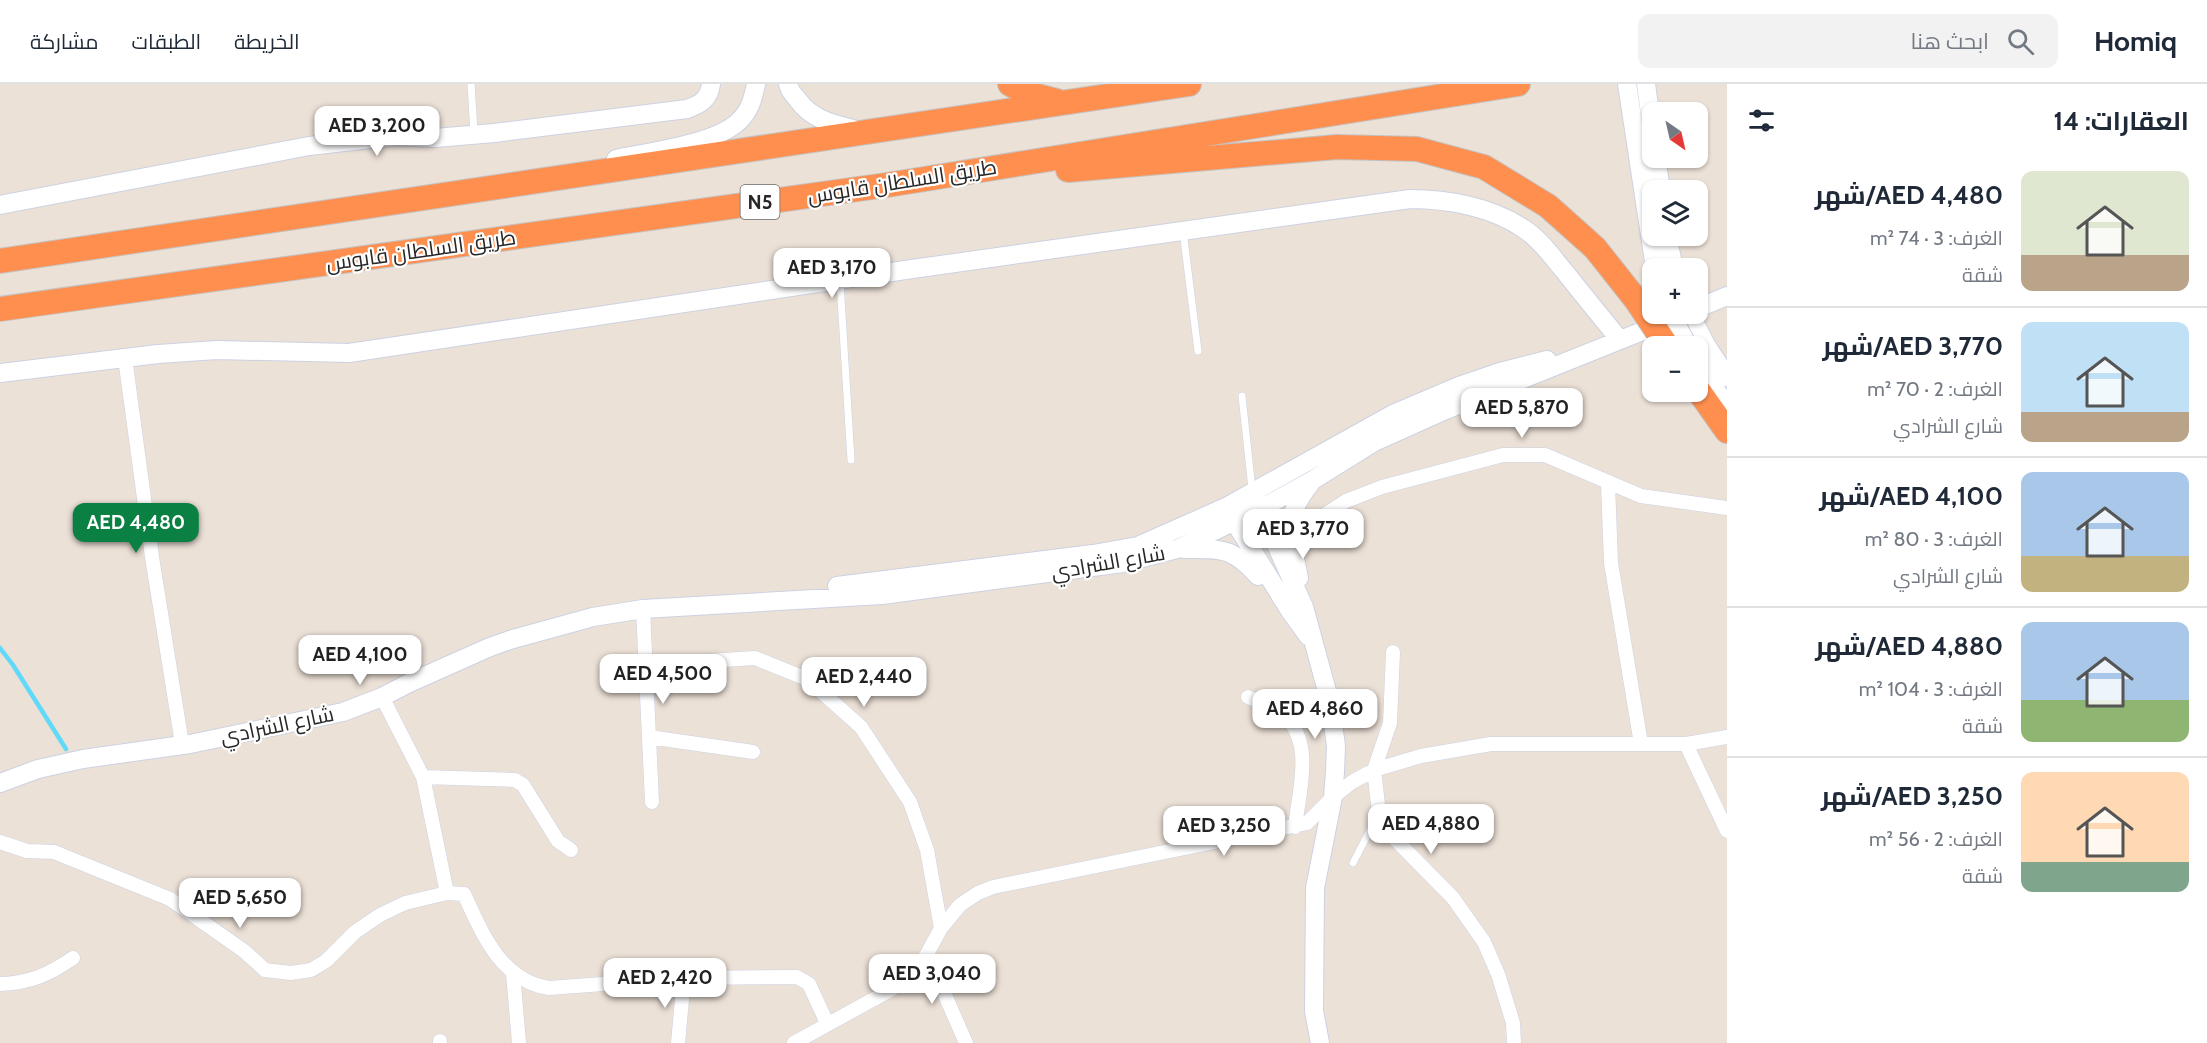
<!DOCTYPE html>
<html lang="ar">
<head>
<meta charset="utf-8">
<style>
	body { margin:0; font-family:Cabin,Cairo,sans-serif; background:#f2f2f3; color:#1f2937; direction:rtl; height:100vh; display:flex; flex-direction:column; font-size:22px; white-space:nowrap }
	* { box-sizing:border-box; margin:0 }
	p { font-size:20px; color:#747a83 }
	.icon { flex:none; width:33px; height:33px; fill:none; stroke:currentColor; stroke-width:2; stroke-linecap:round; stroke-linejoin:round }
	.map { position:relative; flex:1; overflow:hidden; direction:ltr }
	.panel { display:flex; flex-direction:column; background:#fff; width:480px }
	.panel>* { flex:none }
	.needle { width:39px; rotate:146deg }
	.controls { position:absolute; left:1642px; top:18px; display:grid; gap:12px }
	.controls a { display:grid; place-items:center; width:66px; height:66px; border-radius:12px; background:#fff; box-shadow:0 2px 4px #0004; font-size:30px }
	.price { position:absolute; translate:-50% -51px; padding:0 14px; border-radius:12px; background:#fff; color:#222; font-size:20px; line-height:39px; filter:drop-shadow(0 2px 3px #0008) }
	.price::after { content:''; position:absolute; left:50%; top:36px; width:18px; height:14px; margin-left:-9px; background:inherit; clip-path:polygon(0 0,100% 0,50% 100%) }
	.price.on { background:#0b8043; color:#fff }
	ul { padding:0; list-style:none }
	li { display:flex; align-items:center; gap:18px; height:150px; padding:0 18px }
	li+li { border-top:2px solid #e0e1e3 }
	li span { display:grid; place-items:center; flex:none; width:168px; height:120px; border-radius:12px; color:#555 }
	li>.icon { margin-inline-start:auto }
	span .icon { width:72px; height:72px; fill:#fffc; stroke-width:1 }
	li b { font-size:26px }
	h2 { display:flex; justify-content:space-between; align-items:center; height:72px; padding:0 18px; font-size:26px }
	header { display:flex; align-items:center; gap:36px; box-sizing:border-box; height:84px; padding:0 30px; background:#fff; border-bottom:2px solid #e0e1e3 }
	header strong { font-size:28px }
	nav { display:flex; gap:33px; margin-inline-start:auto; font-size:21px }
	.search { width:420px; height:54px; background:#f2f2f3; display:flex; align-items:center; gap:15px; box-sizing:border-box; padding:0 21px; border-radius:12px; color:#747a83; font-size:22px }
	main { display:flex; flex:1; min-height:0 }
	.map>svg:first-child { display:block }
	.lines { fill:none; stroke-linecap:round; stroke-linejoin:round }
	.stream { stroke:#60daf8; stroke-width:4.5 }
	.lane-casing { stroke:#ccd2e2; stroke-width:8 }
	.street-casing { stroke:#ccd2e2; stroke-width:15 }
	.secondary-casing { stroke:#ccd2e2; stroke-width:20 }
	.highway-casing { stroke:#c3c3c3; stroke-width:26 }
	.lane { stroke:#fff; stroke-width:7 }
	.street { stroke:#fff; stroke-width:14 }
	.secondary { stroke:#fff; stroke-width:18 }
	.highway { stroke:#ff8f4f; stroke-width:24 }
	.secondary-bridge-casing { stroke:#ccd2e2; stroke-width:20; stroke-linecap:butt }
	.highway-bridge-casing { stroke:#c3c3c3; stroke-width:26; stroke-linecap:butt }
	.secondary-bridge { stroke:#fff; stroke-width:18 }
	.highway-bridge { stroke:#ff8f4f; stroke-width:24 }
	.labels { text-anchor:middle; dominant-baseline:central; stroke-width:4.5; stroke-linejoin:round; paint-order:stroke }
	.shield { fill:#fff; stroke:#686868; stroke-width:1.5 }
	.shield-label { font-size:20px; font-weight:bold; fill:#272727 }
	.street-label { font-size:21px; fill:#272727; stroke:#fff }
</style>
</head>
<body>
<header>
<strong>Homiq</strong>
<div class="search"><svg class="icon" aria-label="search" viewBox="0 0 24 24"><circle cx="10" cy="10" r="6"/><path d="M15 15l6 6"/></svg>ابحث هنا</div>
<nav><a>الخريطة</a><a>الطبقات</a><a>مشاركة</a></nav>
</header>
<main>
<section class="panel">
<h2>العقارات: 14<svg class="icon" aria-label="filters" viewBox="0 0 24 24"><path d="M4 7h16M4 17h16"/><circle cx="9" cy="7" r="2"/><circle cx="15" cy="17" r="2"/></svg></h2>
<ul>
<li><span style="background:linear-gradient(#dfe7d0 70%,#b9a48a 0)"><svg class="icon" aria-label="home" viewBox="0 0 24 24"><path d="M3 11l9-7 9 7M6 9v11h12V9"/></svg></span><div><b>AED 4,480/شهر</b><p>الغرف: 3 · 74 m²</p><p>شقة</p></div></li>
<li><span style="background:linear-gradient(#bfe0f5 75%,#b9a48a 0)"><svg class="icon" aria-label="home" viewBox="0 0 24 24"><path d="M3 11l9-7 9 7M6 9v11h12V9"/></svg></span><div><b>AED 3,770/شهر</b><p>الغرف: 2 · 70 m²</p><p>شارع الشرادي</p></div></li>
<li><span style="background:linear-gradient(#a9c7e8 70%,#c2b280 0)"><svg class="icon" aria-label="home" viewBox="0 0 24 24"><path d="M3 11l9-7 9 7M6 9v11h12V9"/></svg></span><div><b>AED 4,100/شهر</b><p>الغرف: 3 · 80 m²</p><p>شارع الشرادي</p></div></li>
<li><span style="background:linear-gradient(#a9c7e8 65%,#8fb573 0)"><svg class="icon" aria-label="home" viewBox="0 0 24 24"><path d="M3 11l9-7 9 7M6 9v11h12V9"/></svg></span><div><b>AED 4,880/شهر</b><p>الغرف: 3 · 104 m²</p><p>شقة</p></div></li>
<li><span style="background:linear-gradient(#ffd9b3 75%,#7fa58c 0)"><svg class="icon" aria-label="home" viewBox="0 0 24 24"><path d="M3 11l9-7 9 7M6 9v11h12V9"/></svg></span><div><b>AED 3,250/شهر</b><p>الغرف: 2 · 56 m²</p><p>شقة</p></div></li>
</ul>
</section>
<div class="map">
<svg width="1727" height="959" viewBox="0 0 1727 959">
	<rect width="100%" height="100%" fill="#ece1d7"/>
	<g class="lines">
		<!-- stream -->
		<path class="stream" d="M0,564L13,581L66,665"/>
		<!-- lane casing -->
		<g class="lane-casing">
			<path id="lane" d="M471,0L474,48
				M1183,147L1198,267
				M840,198L851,376
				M1242,312L1252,405
				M1353,779L1379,729"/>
		</g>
		<!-- street casing -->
		<g class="street-casing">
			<path id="street" d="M125,274L152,473L182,660
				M1608,400L1611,479L1641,660
				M1323,432L1346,417L1382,403L1503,371H1545L1641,412L1727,424
				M643,525L652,718
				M1393,568L1390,639L1374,686L1379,729L1391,751L1453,814L1484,858L1498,890L1513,939L1514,959
				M646,581L755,574L807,595L861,643L910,718L927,766L941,844
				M382,613L423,693L447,809
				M1248,613C1259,618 1277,623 1285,632C1314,660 1299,707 1295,743
				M649,653L753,668
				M1686,660L1727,747
				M423,693L515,696L523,701L558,757L571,766
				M0,758L27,767L54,768L170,815L244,867L265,886L291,889L311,886L326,877L355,848L380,831L405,819L447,809L464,810C482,849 501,897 549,904L684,894L797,893L809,900L827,939
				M927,870L966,959
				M513,889L519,959
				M0,900C30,899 48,891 73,874
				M440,959V957
				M678,959L684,894
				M794,959L892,905L913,891L927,870L941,844L960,821L978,809L993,803L1307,739L1333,713L1352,698L1374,686L1421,672L1491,660H1686L1727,653"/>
		</g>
		<!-- secondary casing -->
		<g class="secondary-casing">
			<path id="secondary" d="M788,0C789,7 794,11 798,16C812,36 834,40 857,46
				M1627,0L1655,184
				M1646,0L1653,51
				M1656,74L1661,106
				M616,75C648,68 716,60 739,37C750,27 753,14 756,0
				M0,121L309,62L397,52L435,54L494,49L687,25C701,20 709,15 711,0
				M1667,152L1674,184
				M1698,224L1727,212
				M1690,230L1706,261L1727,293
				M1698,280L1727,322
				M0,289L158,270L217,266L349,269L912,185L1410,115C1448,115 1492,123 1524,145C1540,155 1553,174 1565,188C1583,211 1602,234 1620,256
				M1255,414L1304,523L1330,618L1336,662L1335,688L1333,713L1315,804L1314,927L1320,959
				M1229,429L1290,527L1308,552
				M1184,465C1222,465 1232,463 1258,492
				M1299,494C1291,452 1281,436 1310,400
				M837,502L1093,470L1138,462L1226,423L1393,330L1459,302L1500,288L1547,276
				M0,699L38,685L83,675L190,660L343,628L382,613L409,599L490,563L513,555L593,533L643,525L882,511L1123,479L1177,465L1260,425L1313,396L1374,358L1441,328L1685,230"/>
		</g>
		<!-- highway casing -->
		<g class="highway-casing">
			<path id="highway" d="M1010,0L1030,10L1057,17
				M1068,86L1337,63L1417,65L1484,83L1548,122L1595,164L1637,217
				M0,177L1189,0
				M0,225L887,101L1518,0
				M1698,306L1727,347"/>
		</g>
		<!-- lane -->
		<use href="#lane" class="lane"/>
		<!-- street -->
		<use href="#street" class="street"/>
		<!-- secondary -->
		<use href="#secondary" class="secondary"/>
		<!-- highway -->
		<use href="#highway" class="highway"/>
		<!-- secondary-bridge casing -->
		<g class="secondary-bridge-casing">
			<path id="secondary-bridge" d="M1671,230L1688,262"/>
		</g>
		<!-- highway-bridge casing -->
		<g class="highway-bridge-casing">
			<path id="highway-bridge" d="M1637,217L1667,262"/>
		</g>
		<!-- secondary-bridge -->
		<use href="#secondary-bridge" class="secondary-bridge"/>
		<!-- highway-bridge -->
		<use href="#highway-bridge" class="highway-bridge"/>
	</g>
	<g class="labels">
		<!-- shield labels -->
		<rect class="shield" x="740.5" y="101" width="39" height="34" rx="4.5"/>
		<g class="shield-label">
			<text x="760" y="118">N5</text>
		</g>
		<!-- street labels -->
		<g class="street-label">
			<text transform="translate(902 97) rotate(-9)">طريق السلطان قابوس</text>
			<text transform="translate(421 166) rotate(-8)">طريق السلطان قابوس</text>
			<text transform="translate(1108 478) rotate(-10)">شارع الشرادي</text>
			<text transform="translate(277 641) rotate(-12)">شارع الشرادي</text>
		</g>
	</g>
</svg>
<div class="controls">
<a><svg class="needle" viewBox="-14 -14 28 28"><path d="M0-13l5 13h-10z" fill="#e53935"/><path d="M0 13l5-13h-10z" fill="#747a83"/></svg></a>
<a><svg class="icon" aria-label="layers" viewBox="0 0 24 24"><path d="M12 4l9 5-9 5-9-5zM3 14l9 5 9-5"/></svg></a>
<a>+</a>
<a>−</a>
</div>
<b class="price" style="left:377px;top:73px">AED 3,200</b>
<b class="price" style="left:832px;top:215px">AED 3,170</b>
<b class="price" style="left:1522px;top:355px">AED 5,870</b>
<b class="price on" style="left:136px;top:470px">AED 4,480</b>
<b class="price" style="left:1303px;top:476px">AED 3,770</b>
<b class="price" style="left:360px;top:602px">AED 4,100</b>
<b class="price" style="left:663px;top:621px">AED 4,500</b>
<b class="price" style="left:864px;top:624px">AED 2,440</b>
<b class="price" style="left:1315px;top:656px">AED 4,860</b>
<b class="price" style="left:1431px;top:771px">AED 4,880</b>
<b class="price" style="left:1224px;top:773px">AED 3,250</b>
<b class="price" style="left:240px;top:845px">AED 5,650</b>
<b class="price" style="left:932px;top:921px">AED 3,040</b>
<b class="price" style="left:665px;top:925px">AED 2,420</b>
</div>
</main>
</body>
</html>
